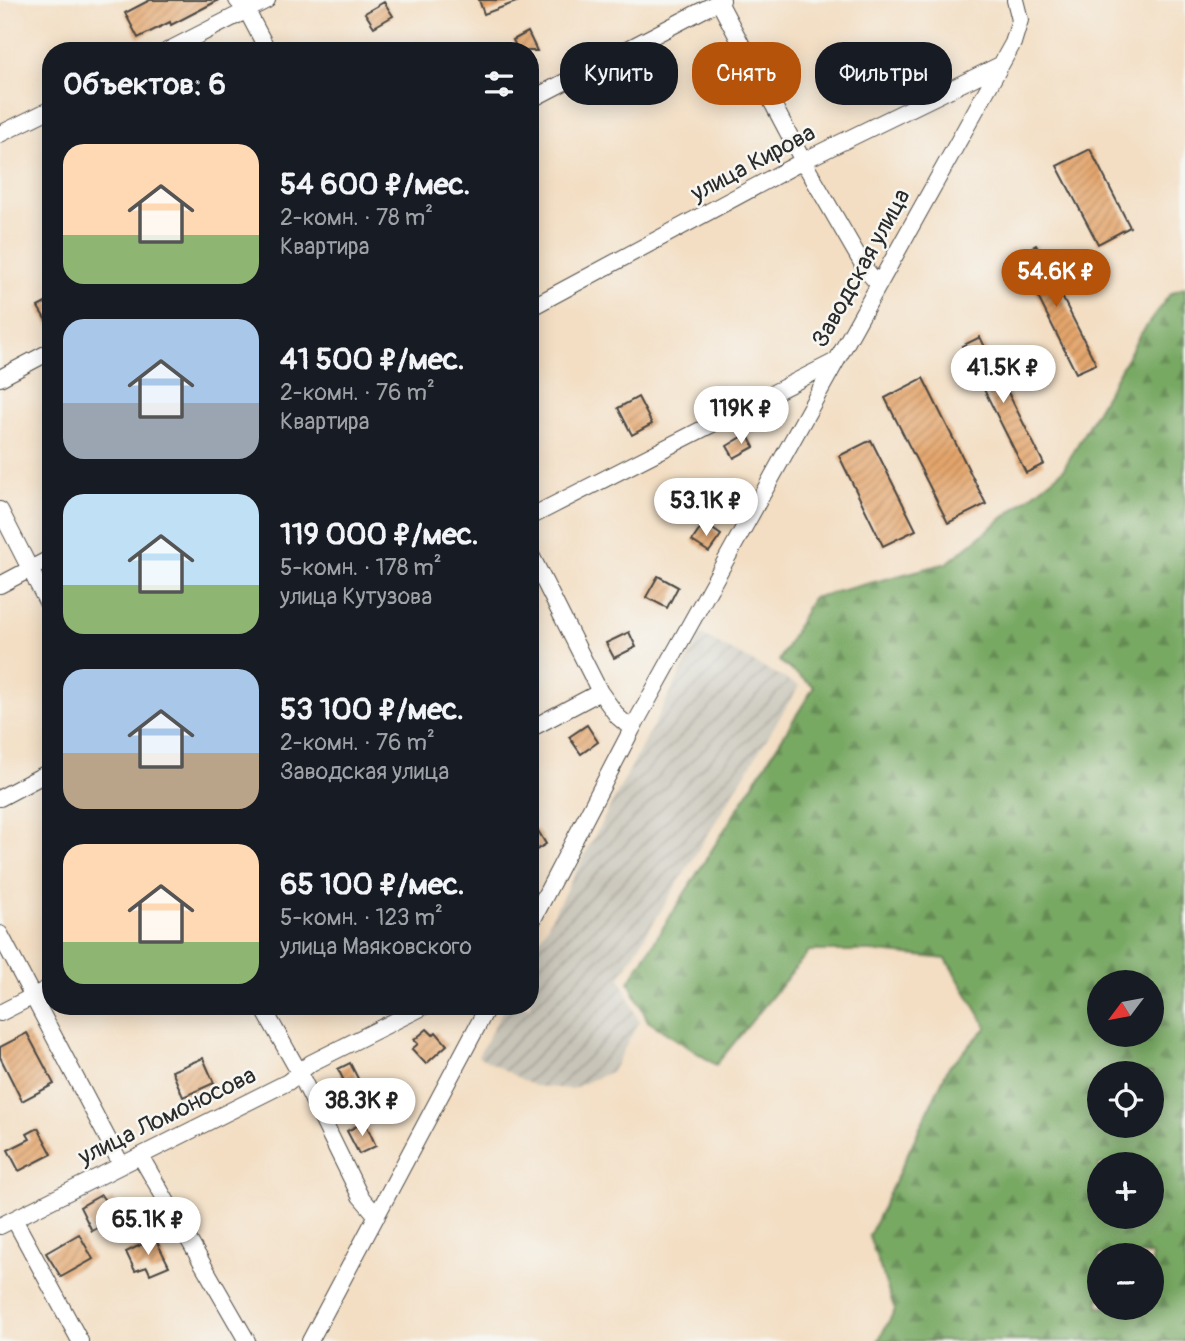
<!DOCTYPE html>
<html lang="ru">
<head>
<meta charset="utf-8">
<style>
	body { margin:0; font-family:Pangolin,sans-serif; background:#242831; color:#f1f3f6; height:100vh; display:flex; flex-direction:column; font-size:26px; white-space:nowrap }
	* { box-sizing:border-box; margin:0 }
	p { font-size:23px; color:#9ea1a6 }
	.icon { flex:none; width:38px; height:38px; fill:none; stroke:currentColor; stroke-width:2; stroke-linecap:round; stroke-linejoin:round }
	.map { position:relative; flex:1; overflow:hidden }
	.panel { position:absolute; left:42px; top:42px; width:497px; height:973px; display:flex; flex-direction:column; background:#171b24; border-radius:28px; box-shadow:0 4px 18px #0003 }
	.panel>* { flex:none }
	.hud { position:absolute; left:560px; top:42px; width:520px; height:63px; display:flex; gap:14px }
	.needle { width:46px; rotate:238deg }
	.buttons { position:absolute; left:1087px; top:970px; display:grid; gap:14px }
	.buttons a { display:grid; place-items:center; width:77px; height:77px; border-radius:50%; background:#171b24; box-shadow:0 4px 18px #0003; font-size:35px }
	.price { position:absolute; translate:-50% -60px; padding:0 16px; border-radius:24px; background:#fff; color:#222; font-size:23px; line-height:46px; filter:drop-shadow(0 2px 4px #0008) }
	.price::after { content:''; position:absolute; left:50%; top:42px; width:21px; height:16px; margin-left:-10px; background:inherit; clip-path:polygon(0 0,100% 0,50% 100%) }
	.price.current { background:#b45309; color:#fff }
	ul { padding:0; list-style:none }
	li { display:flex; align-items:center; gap:21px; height:175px; padding:0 21px }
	li span { display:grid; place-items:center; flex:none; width:196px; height:140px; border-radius:21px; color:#555 }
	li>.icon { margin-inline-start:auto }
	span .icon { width:84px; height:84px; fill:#fffc; stroke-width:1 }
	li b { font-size:30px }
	h2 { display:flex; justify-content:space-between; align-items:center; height:84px; padding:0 21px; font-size:30px }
	.tag { padding:0 24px; border-radius:28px; background:#171b24; box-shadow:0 4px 18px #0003; font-size:24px; line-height:63px }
	.tag.current { background:#b45309; color:#fff }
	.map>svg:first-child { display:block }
	.industrial { fill:url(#industrial-furrows) }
	.forest { fill:url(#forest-firs); stroke:#526a47; stroke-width:2; fill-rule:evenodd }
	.building { fill:url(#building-hatch) }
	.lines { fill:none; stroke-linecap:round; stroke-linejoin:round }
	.minor-casing { stroke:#494642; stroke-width:18 }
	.minor { stroke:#fff; stroke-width:16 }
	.labels { text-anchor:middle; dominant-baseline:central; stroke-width:5; stroke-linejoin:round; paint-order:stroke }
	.street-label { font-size:24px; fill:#2b2b2b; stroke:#f6f6f2 }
</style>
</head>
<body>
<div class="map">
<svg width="1185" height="1341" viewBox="0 0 1185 1341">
	<defs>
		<pattern id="industrial-furrows" width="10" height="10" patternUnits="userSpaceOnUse" patternTransform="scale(1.75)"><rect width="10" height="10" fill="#c8c4b8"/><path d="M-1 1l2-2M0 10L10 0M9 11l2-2" fill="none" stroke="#a39f96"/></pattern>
		<pattern id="forest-firs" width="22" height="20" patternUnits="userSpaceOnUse" patternTransform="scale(1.75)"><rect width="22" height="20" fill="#78a963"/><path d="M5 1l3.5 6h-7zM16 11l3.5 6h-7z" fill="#638a52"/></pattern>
		<pattern id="building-hatch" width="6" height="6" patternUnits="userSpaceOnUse" patternTransform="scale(1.75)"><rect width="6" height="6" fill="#e4a56c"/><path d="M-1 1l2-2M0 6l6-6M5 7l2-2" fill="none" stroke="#b98759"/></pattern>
	</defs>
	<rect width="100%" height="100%" fill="#f6f6f2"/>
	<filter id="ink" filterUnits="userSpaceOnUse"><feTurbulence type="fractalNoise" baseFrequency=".0143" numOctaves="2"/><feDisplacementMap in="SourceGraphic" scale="14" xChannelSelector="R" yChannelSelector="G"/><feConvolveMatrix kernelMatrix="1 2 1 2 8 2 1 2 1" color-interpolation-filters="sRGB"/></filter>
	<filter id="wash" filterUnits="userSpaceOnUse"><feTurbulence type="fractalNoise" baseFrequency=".00686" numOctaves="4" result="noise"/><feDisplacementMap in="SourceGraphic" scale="28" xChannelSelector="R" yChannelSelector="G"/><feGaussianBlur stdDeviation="1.57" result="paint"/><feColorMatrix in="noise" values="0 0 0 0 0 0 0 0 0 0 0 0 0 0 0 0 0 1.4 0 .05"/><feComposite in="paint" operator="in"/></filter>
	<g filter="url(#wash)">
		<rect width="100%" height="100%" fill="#f3dec3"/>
		<!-- industrial -->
		<path class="industrial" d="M701,635L799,686L620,977L639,1022L612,1071L571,1089L534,1086L478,1056L505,1006H530V958Z"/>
		<!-- forest -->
		<path class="forest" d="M1185,287V1341H878L895,1310L869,1236L948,1068L987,1027L946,959L870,951H809L716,1065L648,1021L629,982L814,687L779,661L812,598L947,563L1063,470L1140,335L1170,294ZM1099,982H1152V1034H1099ZM1099,1073H1152V1125H1099ZM1099,1164H1152V1216H1099ZM1099,1255H1152V1307H1099Z"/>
		<g id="blocks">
			<!-- building -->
			<path class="building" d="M150,0H219L171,25L170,22L138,38L125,13Z
				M479,0H519V1L484,14Z
				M384,2L393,16L374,27L365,13Z
				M528,32L537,51H518L513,40Z
				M1090,149L1130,227L1098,244L1057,166Z
				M1036,245L1096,364L1076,373L1017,255Z
				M51,300V329L38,307Z
				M980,337L1044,464L1026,473L962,346Z
				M923,378L986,504L948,523L885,398Z
				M638,397L652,424L632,435L618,408Z
				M747,434L754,447L734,458L727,446Z
				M871,440L916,530L883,546L839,456Z
				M704,523L721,535L709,552L692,541Z
				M658,576L678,587L667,608L646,597Z
				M629,632L636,647L614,658L606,643Z
				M587,725L598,742L581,754L569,737Z
				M537,829L546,844L530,854V834Z
				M427,1029L433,1035L436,1032L447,1045L426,1064L412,1049L418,1044L414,1040Z
				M27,1033L54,1084L22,1101L0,1057V1047Z
				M203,1058L214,1083L183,1097L172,1071Z
				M350,1063L367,1096L345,1108L334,1086L344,1081L338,1069Z
				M365,1122L376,1146L359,1154L347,1131Z
				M38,1128L52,1154L19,1171L8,1150L30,1139L27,1134Z
				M101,1195L106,1202L113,1198L120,1208L110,1213L113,1219L92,1231L80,1207Z
				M79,1234L93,1259L61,1277L46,1253Z
				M155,1238L169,1266L150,1274L147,1267L135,1271L126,1252Z"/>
		</g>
	</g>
	<g filter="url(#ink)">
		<use href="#blocks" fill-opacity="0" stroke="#494642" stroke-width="2"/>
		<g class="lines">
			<!-- minor casing -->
			<g class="minor-casing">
				<path id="minor" d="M237,0L247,11L268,51
					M718,0L803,161L866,270L878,284
					M167,51L267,0
					M530,100L722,0
					M0,134L51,109
					M530,308L803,161L1000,65
					M0,378L51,351
					M0,510L51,610
					M530,517L836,361
					M530,553L600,692L618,717L632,729
					M0,585L51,558
					M530,729L600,692
					M0,798L51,771
					M530,925L632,729L1013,43L1020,20L1015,0
					M0,934L121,1164
					M262,1006L299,1072L360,1196L377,1216
					M0,1013L51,987
					M141,1157L247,1341
					M14,1219L80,1341
					M0,1226L288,1082L311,1063L425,1006
					M310,1341L488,1006"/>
			</g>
			<!-- minor -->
			<use href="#minor" class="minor"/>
		</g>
	</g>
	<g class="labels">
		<!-- street labels -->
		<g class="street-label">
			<text transform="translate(753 163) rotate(-28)">улица Кирова</text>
			<text transform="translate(861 268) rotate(-61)">Заводская улица</text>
			<text transform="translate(167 1116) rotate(-26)">улица Ломоносова</text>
		</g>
	</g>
</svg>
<div class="buttons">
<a><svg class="needle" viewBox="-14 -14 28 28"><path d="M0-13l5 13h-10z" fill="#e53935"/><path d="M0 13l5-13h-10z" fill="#9ea1a6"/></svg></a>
<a><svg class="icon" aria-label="locate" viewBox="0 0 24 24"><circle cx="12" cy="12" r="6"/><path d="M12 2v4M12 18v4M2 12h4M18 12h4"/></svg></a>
<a>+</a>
<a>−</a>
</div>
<b class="price current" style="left:1056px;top:309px">54.6K ₽</b>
<b class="price" style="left:1003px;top:405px">41.5K ₽</b>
<b class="price" style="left:741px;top:446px">119K ₽</b>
<b class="price" style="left:706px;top:538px">53.1K ₽</b>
<b class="price" style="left:362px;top:1138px">38.3K ₽</b>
<b class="price" style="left:148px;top:1257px">65.1K ₽</b>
<div class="hud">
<a class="tag">Купить</a>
<a class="tag current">Снять</a>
<a class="tag">Фильтры</a>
</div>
<section class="panel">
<h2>Объектов: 6<svg class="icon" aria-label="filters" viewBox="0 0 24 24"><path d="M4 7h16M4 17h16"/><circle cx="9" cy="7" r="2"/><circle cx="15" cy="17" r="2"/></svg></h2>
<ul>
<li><span style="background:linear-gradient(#ffd9b3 65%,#8fb573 0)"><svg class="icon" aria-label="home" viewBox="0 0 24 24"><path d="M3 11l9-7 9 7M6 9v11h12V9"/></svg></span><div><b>54 600 ₽/мес.</b><p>2-комн. · 78 m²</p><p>Квартира</p></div></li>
<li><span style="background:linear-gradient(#a9c7e8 60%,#9aa5b1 0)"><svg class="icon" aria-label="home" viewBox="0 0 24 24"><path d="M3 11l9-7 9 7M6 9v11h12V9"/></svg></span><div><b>41 500 ₽/мес.</b><p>2-комн. · 76 m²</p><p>Квартира</p></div></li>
<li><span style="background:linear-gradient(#bfe0f5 65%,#8fb573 0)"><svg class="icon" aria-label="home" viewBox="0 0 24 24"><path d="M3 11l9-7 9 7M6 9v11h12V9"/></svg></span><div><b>119 000 ₽/мес.</b><p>5-комн. · 178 m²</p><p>улица Кутузова</p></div></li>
<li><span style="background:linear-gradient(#a9c7e8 60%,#b9a48a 0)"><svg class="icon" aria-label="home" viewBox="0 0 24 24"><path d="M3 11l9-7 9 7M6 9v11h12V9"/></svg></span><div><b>53 100 ₽/мес.</b><p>2-комн. · 76 m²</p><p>Заводская улица</p></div></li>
<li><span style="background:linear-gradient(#ffd9b3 70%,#8fb573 0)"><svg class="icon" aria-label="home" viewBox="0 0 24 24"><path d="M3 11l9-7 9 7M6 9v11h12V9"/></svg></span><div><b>65 100 ₽/мес.</b><p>5-комн. · 123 m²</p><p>улица Маяковского</p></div></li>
</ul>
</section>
</div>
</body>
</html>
